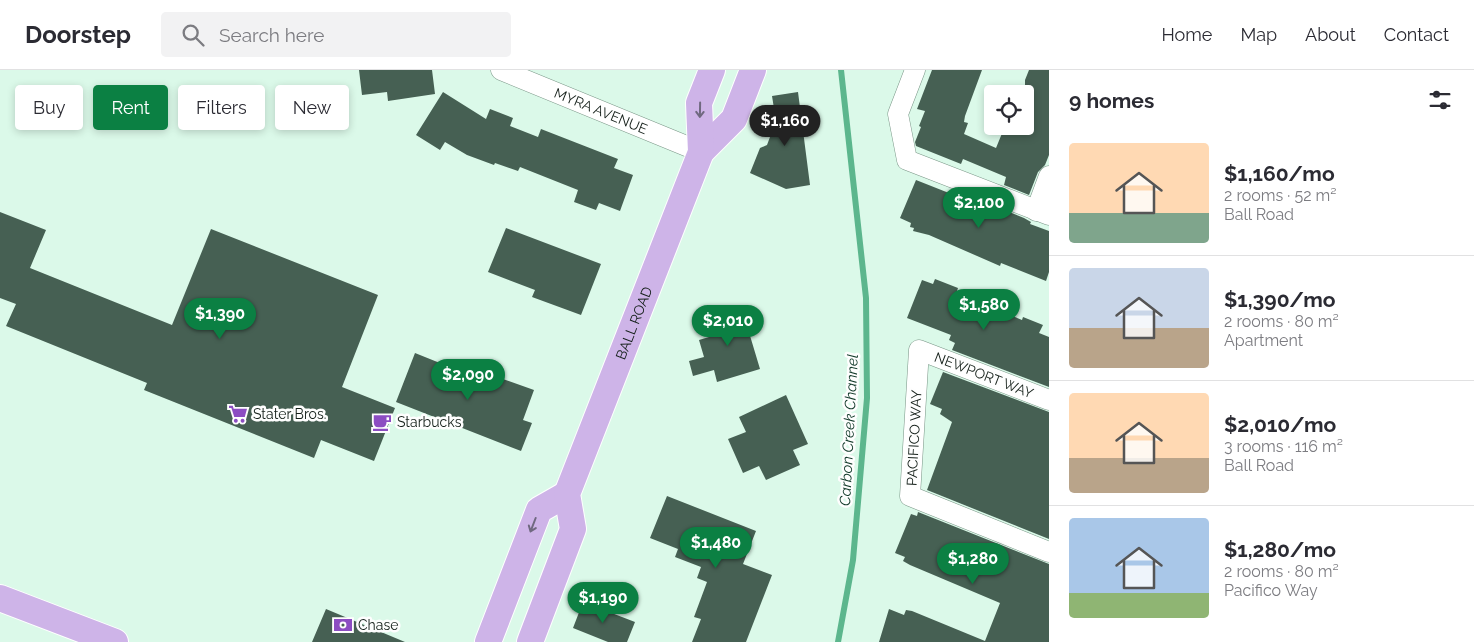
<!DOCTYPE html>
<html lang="en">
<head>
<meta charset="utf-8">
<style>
	body { margin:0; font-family:Raleway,sans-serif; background:#f2f2f3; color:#2b2b33; height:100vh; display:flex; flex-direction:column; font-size:19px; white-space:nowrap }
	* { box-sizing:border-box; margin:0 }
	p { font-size:16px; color:#7c7c81 }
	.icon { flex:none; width:28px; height:28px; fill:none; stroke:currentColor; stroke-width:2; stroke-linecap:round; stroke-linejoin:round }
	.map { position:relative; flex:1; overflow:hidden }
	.panel { display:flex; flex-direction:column; background:#fff; width:425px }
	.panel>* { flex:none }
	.guide { position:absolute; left:15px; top:15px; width:475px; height:45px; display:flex; gap:10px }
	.tools { position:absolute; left:984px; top:15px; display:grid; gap:10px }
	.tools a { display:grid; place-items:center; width:50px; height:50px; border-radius:5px; background:#fff; box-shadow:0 2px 8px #0003; font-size:25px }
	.price { position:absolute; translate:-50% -42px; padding:0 11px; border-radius:18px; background:#0b8043; color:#fff; font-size:16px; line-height:32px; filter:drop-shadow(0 1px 2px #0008) }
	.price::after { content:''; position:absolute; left:50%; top:30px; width:15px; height:11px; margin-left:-8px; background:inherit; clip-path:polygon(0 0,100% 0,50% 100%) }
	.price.active { background:#222; color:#fff }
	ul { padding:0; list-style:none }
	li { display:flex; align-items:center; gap:15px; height:125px; padding:0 20px }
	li+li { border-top:1px solid #e1e1e2 }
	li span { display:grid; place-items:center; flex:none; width:140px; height:100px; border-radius:5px; color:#555 }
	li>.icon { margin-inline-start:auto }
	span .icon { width:60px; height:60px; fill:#fffc; stroke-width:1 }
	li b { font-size:21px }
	h2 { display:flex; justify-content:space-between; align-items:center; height:60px; padding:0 20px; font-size:21px }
	.chip { padding:0 18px; border-radius:5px; background:#fff; box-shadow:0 2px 8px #0003; font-size:18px; line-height:45px }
	.chip.active { background:#0b8043; color:#fff }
	header { display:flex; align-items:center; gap:30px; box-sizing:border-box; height:70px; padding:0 25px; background:#fff; border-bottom:1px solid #e1e1e2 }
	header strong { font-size:24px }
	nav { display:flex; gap:28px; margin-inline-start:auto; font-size:18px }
	.search { width:350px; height:45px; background:#f2f2f3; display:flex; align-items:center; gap:12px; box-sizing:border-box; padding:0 18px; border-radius:5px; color:#7c7c81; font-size:19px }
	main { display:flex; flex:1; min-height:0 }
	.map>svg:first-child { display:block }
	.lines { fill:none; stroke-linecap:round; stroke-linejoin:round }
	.stream { stroke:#5cb68d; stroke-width:6 }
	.building { fill:#466053 }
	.minor-casing { stroke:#799586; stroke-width:21 }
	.major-casing { stroke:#fff; stroke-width:28 }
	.minor { stroke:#fff; stroke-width:20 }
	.major { stroke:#ceb4e8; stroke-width:26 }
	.oneway { stroke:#706980 }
	.labels { text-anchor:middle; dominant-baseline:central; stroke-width:5; stroke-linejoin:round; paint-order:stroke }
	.street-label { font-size:14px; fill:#131e18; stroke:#fefefe }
	.poi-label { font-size:14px; fill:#131e18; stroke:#fefefe; text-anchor:start }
	.water-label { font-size:15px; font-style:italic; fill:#103928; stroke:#fefefe }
</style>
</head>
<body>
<header>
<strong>Doorstep</strong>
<div class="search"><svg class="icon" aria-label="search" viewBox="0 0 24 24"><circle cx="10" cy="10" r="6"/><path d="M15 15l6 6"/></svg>Search here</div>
<nav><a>Home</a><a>Map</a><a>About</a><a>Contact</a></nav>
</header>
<main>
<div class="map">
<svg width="1049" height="572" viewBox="0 0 1049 572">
	<rect width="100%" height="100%" fill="#dbf9e9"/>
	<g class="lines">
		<!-- stream -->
		<path class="stream" d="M838,572L853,490L867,328L866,228L841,0"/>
	</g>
	<!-- building -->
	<path class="building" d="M359,0H432L435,24L388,31L387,22L362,25Z
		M932,0H982L965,46L964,52L968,53L964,64L996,78L1005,56H1025V10L1029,0H1049V85L1045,95L1038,102L1029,125L1004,115L1006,107L963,89L961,94L916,76L915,72L921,57L919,56L925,41L917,39Z
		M443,22L486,49L490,39L513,48L510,56L538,67L541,59L618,89L614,98L633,105L620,141L599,133L596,140L574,132L578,120L520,97L518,101L495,93L494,95L467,85L445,72L440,80L416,65Z
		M798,22L810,115L786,119L750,103L760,78L767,75L776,51L772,26Z
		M916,110L959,127L961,123L1024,148L1031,152L1030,154L1049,161V202L1046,211L1001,193L1000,196L929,165L913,161L914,158L910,157L911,153L900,148Z
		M0,142L46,160L30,198L172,255L211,159L378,225L342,317L395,338L374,391L321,370L314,388L144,320L147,313L6,256L16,234L0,228Z
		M506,158L601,194L581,245L532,227L535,220L488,202Z
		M935,209L958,218L957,221L994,236L993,238L1022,250L1023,247L1043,255L1039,263L1049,267V317L952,280L955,273L949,270L951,265L907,248L922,210L933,214Z
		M749,238L754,257L748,259L760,299L717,312L714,300L693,306L689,291L704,287L699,270L709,267L704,252Z
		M415,283L497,316L500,308L534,320L523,350L532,353L521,381L396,332Z
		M943,302L1049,342V469L927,420L952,352L940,344L942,339L930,334Z
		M786,325L808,374L793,380L800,395L766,410L759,396L743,403L728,369L746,362L739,347Z
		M667,426L756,461L743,494L772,505L746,572H692L701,549L694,547L707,512L697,508L701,497L675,487L678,479L650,468Z
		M918,442L1049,494V572H879L889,539L904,545L906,540L912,541L985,571L1000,533L910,495L903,491L905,487L895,483L911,444L917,446Z
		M583,532L635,552L627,572H608L573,558Z
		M326,539L405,572H312Z"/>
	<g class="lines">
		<!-- minor casing -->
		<g class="minor-casing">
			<g id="minor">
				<path id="s1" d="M501,0L701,82"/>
				<path d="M915,0L898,44L907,90L1049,145"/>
				<path d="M1036,141L1049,106"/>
				<path d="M1049,330L919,280L910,426L1049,482"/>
			</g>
		</g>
		<!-- major casing -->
		<g class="major-casing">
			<g id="major">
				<path d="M701,82L734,49L753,0"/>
				<path d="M0,528L115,572"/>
				<path d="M488,572L539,440L567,424"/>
				<path id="s2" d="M530,572L573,459L567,424L701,82L699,33L712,0"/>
			</g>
		</g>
		<!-- minor -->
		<use href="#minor" class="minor"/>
		<!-- major -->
		<use href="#major" class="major"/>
	</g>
	<!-- one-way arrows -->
	<defs><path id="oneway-shaft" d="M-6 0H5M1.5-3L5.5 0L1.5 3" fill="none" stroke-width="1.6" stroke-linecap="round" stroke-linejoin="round" transform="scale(1.25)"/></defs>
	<g class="oneway">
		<use href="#oneway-shaft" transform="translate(700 40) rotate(91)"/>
		<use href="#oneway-shaft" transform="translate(533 455) rotate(111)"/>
	</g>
	<!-- icons -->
	<defs>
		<g id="supermarket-bare" transform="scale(1.5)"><path d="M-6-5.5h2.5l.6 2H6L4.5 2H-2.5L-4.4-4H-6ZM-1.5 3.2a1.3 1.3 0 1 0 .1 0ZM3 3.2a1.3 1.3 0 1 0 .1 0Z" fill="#8c4dc2" stroke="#fefefe" stroke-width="2.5" paint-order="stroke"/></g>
		<g id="cafe-bare" transform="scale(1.5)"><path d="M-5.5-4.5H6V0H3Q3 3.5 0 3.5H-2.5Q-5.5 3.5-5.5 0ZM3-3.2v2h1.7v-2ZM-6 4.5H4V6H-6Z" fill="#8c4dc2" stroke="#fefefe" stroke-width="2.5" paint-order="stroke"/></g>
		<g id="bank-bare" transform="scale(1.5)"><path d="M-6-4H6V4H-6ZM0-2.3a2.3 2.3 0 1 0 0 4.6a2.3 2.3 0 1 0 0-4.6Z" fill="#8c4dc2" stroke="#fefefe" stroke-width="2.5" paint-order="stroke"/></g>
	</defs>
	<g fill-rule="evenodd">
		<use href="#supermarket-bare" x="238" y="344"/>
		<use href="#cafe-bare" x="382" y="352"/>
		<use href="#bank-bare" x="343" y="555"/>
	</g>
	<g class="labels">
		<!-- street labels -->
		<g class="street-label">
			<text stroke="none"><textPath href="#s1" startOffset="108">MYRA AVENUE</textPath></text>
			<text stroke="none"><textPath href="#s2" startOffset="340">BALL ROAD</textPath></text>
			<text transform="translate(984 305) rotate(21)">NEWPORT WAY</text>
			<text transform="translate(914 368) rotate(-87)">PACIFICO WAY</text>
		</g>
		<!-- poi labels -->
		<g class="poi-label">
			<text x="253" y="344">Stater Bros.</text>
			<text x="397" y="352">Starbucks</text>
			<text x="358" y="555">Chase</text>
		</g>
		<!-- water labels -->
		<g class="water-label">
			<text transform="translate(849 360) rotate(-87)">Carbon Creek Channel</text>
		</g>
	</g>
</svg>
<div class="tools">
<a><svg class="icon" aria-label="locate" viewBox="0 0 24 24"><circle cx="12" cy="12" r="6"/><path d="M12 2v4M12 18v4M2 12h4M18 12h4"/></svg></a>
</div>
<b class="price active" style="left:785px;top:77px">$1,160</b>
<b class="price" style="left:979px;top:159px">$2,100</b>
<b class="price" style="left:984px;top:261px">$1,580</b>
<b class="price" style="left:220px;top:270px">$1,390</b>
<b class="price" style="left:728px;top:277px">$2,010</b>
<b class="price" style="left:468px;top:331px">$2,090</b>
<b class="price" style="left:716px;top:499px">$1,480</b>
<b class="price" style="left:973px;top:515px">$1,280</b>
<b class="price" style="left:603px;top:554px">$1,190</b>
<div class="guide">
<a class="chip">Buy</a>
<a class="chip active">Rent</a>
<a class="chip">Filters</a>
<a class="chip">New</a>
</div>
</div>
<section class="panel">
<h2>9 homes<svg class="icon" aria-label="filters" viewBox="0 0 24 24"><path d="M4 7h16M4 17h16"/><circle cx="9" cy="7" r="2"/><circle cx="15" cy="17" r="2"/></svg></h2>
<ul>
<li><span style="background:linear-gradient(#ffd9b3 70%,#7fa58c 0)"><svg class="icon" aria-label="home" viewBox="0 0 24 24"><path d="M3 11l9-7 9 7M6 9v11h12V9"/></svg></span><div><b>$1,160/mo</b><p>2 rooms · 52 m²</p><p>Ball Road</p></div></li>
<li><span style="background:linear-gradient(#c9d6e8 60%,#b9a48a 0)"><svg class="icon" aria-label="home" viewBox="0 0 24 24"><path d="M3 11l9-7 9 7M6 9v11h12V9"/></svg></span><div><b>$1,390/mo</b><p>2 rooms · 80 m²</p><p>Apartment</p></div></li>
<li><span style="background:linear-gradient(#ffd9b3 65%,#b9a48a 0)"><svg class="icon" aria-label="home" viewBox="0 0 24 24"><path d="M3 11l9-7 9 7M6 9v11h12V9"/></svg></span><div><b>$2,010/mo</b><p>3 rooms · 116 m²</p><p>Ball Road</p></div></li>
<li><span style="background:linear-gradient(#a9c7e8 75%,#8fb573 0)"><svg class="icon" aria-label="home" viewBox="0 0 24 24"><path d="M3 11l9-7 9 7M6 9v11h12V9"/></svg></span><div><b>$1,280/mo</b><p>2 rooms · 80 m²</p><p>Pacifico Way</p></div></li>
</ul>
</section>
</main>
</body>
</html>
